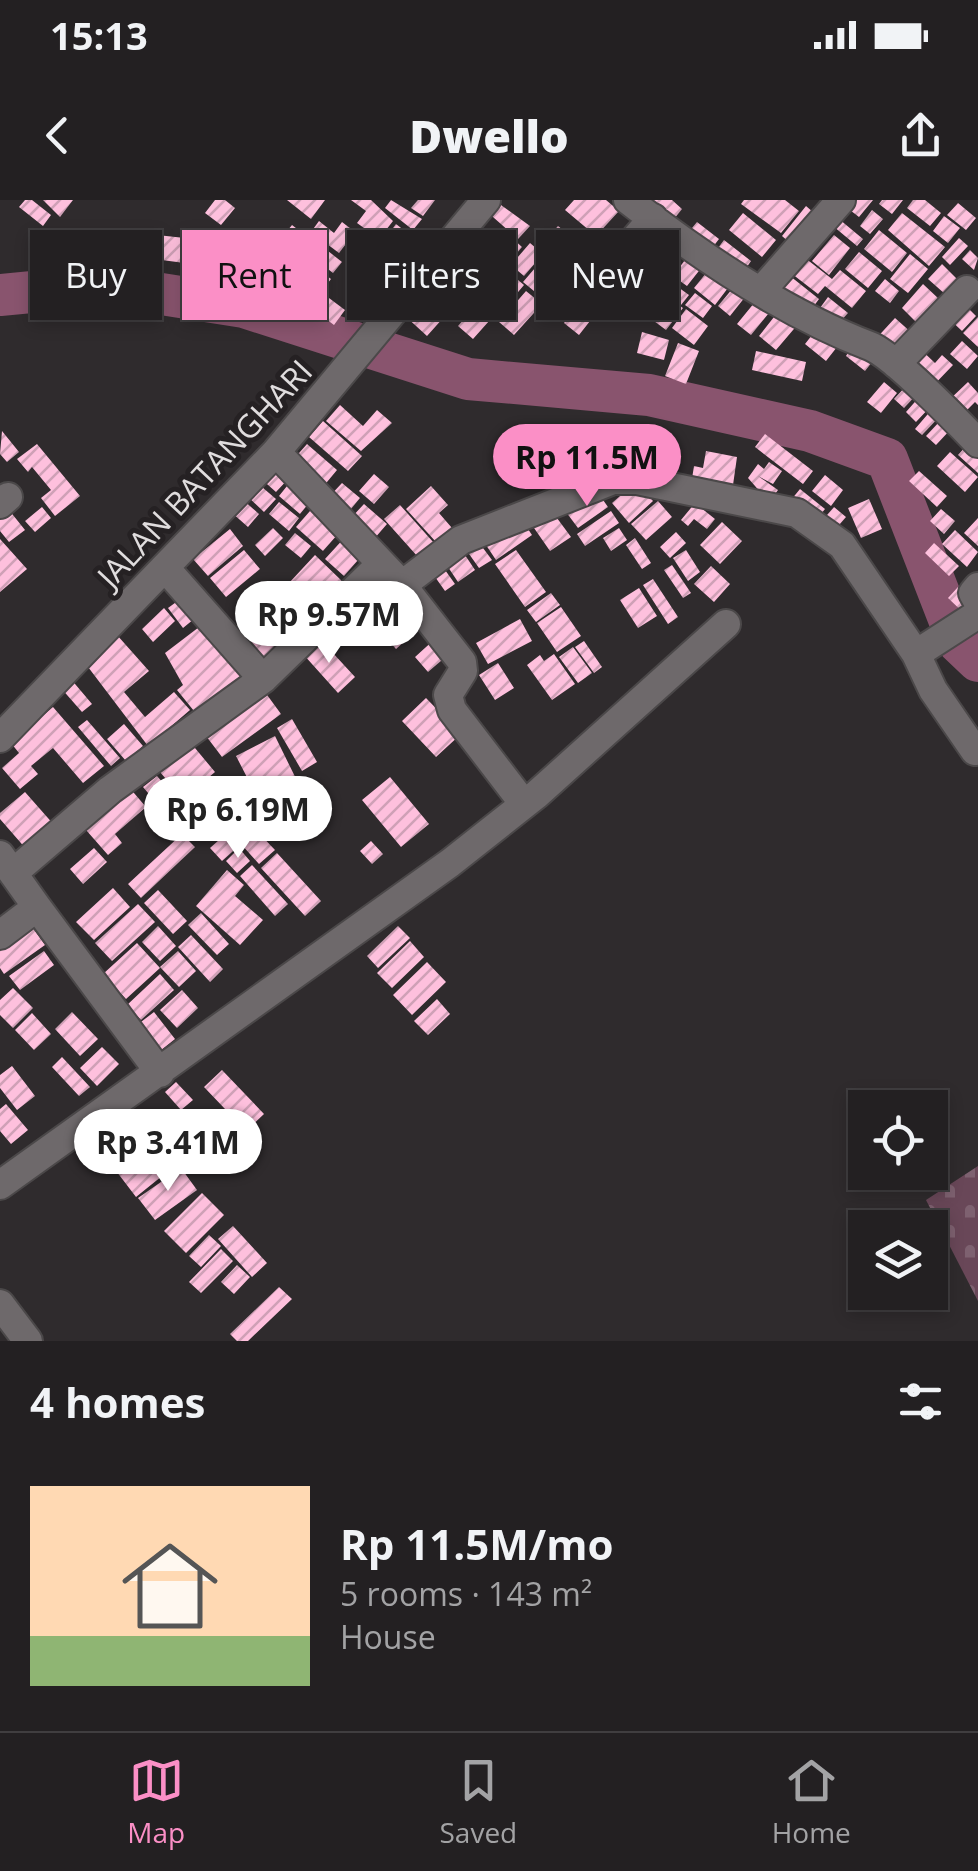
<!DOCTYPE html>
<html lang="en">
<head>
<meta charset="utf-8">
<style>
	body { margin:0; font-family:"Open Sans",sans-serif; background:#2b282a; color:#f1f3f6; height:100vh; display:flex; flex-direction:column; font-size:38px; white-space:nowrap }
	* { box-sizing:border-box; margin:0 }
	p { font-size:32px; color:#a3a3a5 }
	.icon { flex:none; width:55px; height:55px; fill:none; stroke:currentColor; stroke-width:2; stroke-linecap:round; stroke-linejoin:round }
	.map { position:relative; height:1141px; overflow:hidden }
	.drawer { display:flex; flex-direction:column; background:#232022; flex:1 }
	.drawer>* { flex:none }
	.banner { position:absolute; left:30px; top:30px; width:920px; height:90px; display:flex; gap:20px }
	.controls { position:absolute; left:848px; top:890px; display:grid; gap:20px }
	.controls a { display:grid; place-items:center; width:100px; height:100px; border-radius:0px; background:#232022; box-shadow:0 5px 15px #0003,0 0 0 2px #403e40; font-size:50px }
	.price { position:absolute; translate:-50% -85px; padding:0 22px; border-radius:35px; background:#fff; color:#222; font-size:32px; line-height:65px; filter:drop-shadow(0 2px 5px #0008) }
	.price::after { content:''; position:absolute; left:50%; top:60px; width:30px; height:22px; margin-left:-15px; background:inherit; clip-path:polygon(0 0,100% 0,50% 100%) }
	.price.selected { background:#fb8fc6; color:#111 }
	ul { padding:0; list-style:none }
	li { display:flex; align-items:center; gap:30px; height:250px; padding:0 30px }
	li+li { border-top:2px solid #403e40 }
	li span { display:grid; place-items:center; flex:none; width:280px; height:200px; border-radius:0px; color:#555 }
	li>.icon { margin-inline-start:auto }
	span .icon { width:120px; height:120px; fill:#fffc; stroke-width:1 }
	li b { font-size:42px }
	h2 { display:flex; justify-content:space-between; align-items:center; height:120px; padding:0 30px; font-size:42px }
	.pill { padding:0 35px; border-radius:0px; background:#232022; box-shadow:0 5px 15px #0003,0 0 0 2px #403e40; font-size:35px; line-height:90px }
	.pill.selected { background:#fb8fc6; color:#111 }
	.status { display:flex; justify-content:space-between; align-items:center; height:70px; padding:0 50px; background:#232022; direction:ltr }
	.status svg { height:28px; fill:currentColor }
	header { display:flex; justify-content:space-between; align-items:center; height:130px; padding:0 30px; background:#232022; font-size:45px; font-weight:800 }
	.tab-bar { display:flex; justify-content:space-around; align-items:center; height:140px; border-top:2px solid #403e40; background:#232022; font-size:28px; color:#a3a3a5 }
	.tab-bar a { display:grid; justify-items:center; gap:5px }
	.tab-bar .selected { color:#fb8fc6 }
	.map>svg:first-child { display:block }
	.cemetery { fill:url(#cemetery-stones) }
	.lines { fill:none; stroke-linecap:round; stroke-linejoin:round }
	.river { stroke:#89546e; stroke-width:42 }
	.building { fill:url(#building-hatch) }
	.minor-casing { stroke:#4b4849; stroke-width:32 }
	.minor { stroke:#6e696b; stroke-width:28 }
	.labels { text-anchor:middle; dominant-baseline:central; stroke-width:10; stroke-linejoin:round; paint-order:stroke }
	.street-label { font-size:32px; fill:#e0ddde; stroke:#252123 }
</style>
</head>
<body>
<div class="status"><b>15:13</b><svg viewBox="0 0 49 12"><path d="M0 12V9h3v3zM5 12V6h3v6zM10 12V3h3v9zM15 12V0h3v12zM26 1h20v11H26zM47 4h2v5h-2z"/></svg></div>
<header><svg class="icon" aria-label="back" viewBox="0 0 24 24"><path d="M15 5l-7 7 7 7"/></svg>Dwello<svg class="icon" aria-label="share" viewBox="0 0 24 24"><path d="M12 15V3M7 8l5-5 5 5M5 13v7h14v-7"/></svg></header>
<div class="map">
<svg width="978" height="1141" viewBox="0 0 978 1141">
	<defs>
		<pattern id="cemetery-stones" width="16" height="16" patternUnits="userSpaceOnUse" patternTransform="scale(2.5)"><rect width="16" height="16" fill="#694758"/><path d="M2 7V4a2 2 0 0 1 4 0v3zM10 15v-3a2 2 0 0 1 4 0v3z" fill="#7e6170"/></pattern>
		<pattern id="building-hatch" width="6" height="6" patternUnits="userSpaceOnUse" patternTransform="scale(2.5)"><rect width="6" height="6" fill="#fec0dd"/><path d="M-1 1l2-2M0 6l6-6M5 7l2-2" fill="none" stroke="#cfa0b6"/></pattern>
	</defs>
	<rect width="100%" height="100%" fill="#2f2b2d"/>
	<!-- cemetery -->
	<path class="cemetery" d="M978,966V1101L926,1000Z"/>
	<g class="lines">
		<!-- river -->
		<path class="river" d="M0,95L104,85L244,107L468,179L649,195L810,231L887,259L958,442L978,461"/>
	</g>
	<!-- building -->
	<path class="building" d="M25,0H32L51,15L43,26L19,7Z
		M43,0H73L60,17Z
		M215,0H225L235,8L221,25L205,13Z
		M287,0H325L311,19Z
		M351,0H371L393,21L379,39L390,48L373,70L354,56L371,33L357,23L366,11Z
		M391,0L422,19L413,30L385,8Z
		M418,0H435L423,16L411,8Z
		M494,0L530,26L518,39L485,10Z
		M574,0H606L619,11L596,36L565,10Z
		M651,0H672L682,9L669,25L646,7Z
		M744,0H785L799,11L781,33L741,4Z
		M851,0H873L859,17L846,7Z
		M882,0H903L892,14L879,4Z
		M913,0H925L941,13L930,26L907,8Z
		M958,3L976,18L966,30L947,15Z
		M806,6L821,19L797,49L782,36Z
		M872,10L883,19L870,34L860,26Z
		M743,13L776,40L762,57L729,30Z
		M902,13L945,47L929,66L888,30Z
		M944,16L960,28L948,43L933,31Z
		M839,19L863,39L857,46L833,26Z
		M472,20L492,37L482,48L463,31Z
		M319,21L334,33L342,22L355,32L339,53L311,32Z
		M697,22L719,39L709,52L687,34Z
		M396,24L410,35L398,50L384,40Z
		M292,25L314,42L305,54L283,36Z
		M651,25L670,39L655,59L637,44Z
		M558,26L570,36L552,56L540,46Z
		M879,30L907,53L892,72L864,49Z
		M157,35L194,39L192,64L154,59Z
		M461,35L500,69L462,112L423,78Z
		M834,35L850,48L829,75L812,61Z
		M511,37L522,47L506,66L494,56Z
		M959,38L968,46L950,65L942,57Z
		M724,40L751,61L742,74L715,52Z
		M565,42L593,63L582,78L554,56Z
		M318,43L342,62L333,73L310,55Z
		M530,43L543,54L524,76L511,65Z
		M630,48L650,63L626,95L606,80Z
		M970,50L978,58L974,70L962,59Z
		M859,52L882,71L868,88L845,69Z
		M547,54L563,69L540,96L523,82Z
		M800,54L832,79L840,70L866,91L852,108L825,86L818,94L787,70Z
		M910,54L928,69L908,93L890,79Z
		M666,56L678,65L663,85L650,75Z
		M688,56L702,67L687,86L673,76Z
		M304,58L331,79L321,92L294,72Z
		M942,64L958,80L945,94L928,79Z
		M711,67L731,84L715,105L694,88Z
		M504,68L524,85L508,104L488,86Z
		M565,69L584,84L560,115L541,100Z
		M593,76L619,95L609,108L584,89Z
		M790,76L819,99L808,114L779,91Z
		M645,77L663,91L646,114L627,99Z
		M292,79L315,97L305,110L281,92Z
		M885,79L899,91L890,103L875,91Z
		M671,82L689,95L681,105L664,91Z
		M738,82L749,92L730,116L718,106Z
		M923,84L940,100L918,124L902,108Z
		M429,86L453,107L427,136L404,115Z
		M526,91L542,104L514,135L499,122Z
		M695,93L712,106L703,118L685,105Z
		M325,95L345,110L334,125L314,110Z
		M585,95L601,107L579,135L564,123Z
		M666,96L683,108L666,130L650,118Z
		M483,97L498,111L473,139L458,126Z
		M759,97L773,108L751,135L737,124Z
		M828,97L848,113L839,123L820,108Z
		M959,99L976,116L962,131L945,115Z
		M781,108L799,123L776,150L759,136Z
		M686,109L708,126L694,145L672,128Z
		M978,117V147L963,133Z
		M895,118L913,134L890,159L872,143Z
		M816,130L837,147L826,161L805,144Z
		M642,132L669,140L664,160L637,153Z
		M962,141L978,156L967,169L950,154Z
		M678,143L699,151L686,184L665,176Z
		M916,145L935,163L942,155L953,165L929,190L901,162Z
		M851,148L876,157L865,171L846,156Z
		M756,151L806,162L802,181L752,170Z
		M884,182L897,193L881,213L867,202Z
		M968,182L978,193V205L975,202L962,215L948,201Z
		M908,184L918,193L904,208L894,199Z
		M921,195L932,205L916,222L906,212Z
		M340,205L363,226L377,210L392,223L361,251L326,221Z
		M933,208L941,215L922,235L915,229Z
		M941,220L951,229L936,245L926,236Z
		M323,221L362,256L348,271L309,237Z
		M2,231L19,252L7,262L0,254Z
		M765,234L813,271L803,284L755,247Z
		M37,244L80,296L55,316L41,298L51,290L32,267L28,272L17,259Z
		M307,244L337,270L322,288L292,261Z
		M968,244L978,254V273L958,255Z
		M706,251L737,257L732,292L691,285L694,266L703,268Z
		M950,252L978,277L965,292L937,266Z
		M273,261L290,277L276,292L259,277Z
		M769,262L782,271L773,284L758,276L778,290L769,302L748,278L758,264L764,269Z
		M919,271L947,296L937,307L909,281Z
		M374,274L389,287L374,304L359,291Z
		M825,275L843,290L831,306L812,291Z
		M255,281L276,299L264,312L244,293Z
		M291,281L313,298L300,314L279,296Z
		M636,282L653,301L629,323L612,303Z
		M342,283L360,298L346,315L327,299Z
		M431,286L448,305L439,313L452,328L436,342L406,309Z
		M800,289L825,309L816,320L791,300Z
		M596,290L608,307L578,328L566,312Z
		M242,299L259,314L248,327L231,312Z
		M869,299L882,329L861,338L848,308Z
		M658,301L672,317L646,340L631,324Z
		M279,302L299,318L289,331L269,314Z
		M317,303L345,326L323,351L296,327Z
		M695,303L715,319L707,329L694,319L688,326L681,320Z
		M364,304L387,324L374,339L350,319Z
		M400,305L434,343L418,357L384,319Z
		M42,307L51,318L35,332L25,321Z
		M834,307L846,317L832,333L820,323Z
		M941,309L955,321L944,334L930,321Z
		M9,310L25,330L9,342L0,331V318Z
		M611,311L619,323L585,346L577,334Z
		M554,314L571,337L550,351L534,328Z
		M520,317L532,335L496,360L484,342Z
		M978,318V346L964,333Z
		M722,322L742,341L720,364L700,345Z
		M273,328L283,338L265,356L255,345Z
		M619,328L627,340L611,351L603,338Z
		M230,329L243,346L208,376L193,359Z
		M955,330L978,352L967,367L942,344Z
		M676,332L686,343L670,358L660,347Z
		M295,333L311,346L301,358L285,345Z
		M347,335L366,351L344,376L325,359Z
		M474,336L492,360L479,368L462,344Z
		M635,338L651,363L642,369L626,345Z
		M0,339L27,369L0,392Z
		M457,343L475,370L458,382L440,355Z
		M934,343L959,366L949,376L925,353Z
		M244,350L260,369L226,397L210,378Z
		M516,350L546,392L525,407L495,364Z
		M686,350L700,372L688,381L673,358Z
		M315,355L343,382L305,424L276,397Z
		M438,360L455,384L445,391L428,367Z
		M672,365L691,393L683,398L664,370Z
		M711,366L730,384L714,402L694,384Z
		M383,374L405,397L366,435L343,412Z
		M653,379L678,417L668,424L643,385Z
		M958,387L978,405L969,418L948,398Z
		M639,388L657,416L638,428L620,400Z
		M551,393L560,405L536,422L527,410Z
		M179,400L194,419L183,428L168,408Z
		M410,407L424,424L396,449L381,432Z
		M561,407L581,436L557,452L537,423Z
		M164,408L175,421L153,442L142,429Z
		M282,411L301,430L268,462L249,443Z
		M520,419L532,441L488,464L476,443Z
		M207,421L246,472L194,511L177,490L183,485L165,453Z
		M117,435L149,471L124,492L145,517L174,492L190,510L148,546L85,463Z
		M436,438L449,454L428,472L415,457Z
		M320,439L355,477L338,493L303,454Z
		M584,441L602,467L594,473L575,447Z
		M573,447L592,473L578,483L559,457Z
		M554,454L575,484L552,500L527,465L540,455L544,461Z
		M498,463L514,488L495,500L479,475Z
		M70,478L92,504L82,512L60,487Z
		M262,488L281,514L222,557L203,532Z
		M426,498L461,534L436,557L402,521Z
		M53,507L104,566L83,583L53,548L31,566L38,574L20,589L2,568L19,553L11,543Z
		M292,519L317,562L302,571L277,528Z
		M87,520L120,558L111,566L78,527Z
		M124,524L143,546L126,561L107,539Z
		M275,536L305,597L267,616L236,556Z
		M190,542L215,572L183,599L160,572Z
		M157,576L178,600L164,612L143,587Z
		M390,577L429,624L401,647L362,600Z
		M128,586L146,607L115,634L122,643L108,655L79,622Z
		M25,592L55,626L27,650L0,619V613Z
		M256,630L275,650L259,664L241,644Z
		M228,632L240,645L222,661L210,648Z
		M182,634L195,647L141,698L128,684Z
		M371,641L383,654L372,664L360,651Z
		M94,648L107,662L83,684L70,669Z
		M239,648L250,661L237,673L226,661Z
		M277,653L321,701L305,716L261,668Z
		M252,665L288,704L275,716L240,676Z
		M227,670L244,685L235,696L263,720L240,745L196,706Z
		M113,688L130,707L94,740L76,722Z
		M158,690L187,721L173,734L144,703Z
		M138,704L155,722L112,761L95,743Z
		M201,713L229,744L217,755L188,725Z
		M27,720L45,745L4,774L0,768V740Z
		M158,726L176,746L160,761L142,742Z
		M398,726L410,738L378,768L367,756Z
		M191,735L223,769L210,782L178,747Z
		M410,741L424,757L392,788L377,773Z
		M137,743L160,768L126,799L103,774Z
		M44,751L54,765L20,790L9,776Z
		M178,751L196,771L179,787L160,767Z
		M427,762L446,782L412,815L393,795Z
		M160,774L174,790L141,820L127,805Z
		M13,788L33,808L13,828L0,815V800Z
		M182,790L198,808L177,828L160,810Z
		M437,799L450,814L428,835L414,821Z
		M72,812L98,839L80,856L55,829Z
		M154,812L175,839L155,855L133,828Z
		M32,813L51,834L34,850L15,830Z
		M102,847L119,864L97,886L80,868Z
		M62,857L90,887L79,896L52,867Z
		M12,866L35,896L17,910L0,888V875Z
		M222,870L264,914L246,931L204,887Z
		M176,882L193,900L181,910L165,892Z
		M6,904L28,930L11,944L0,931V909Z
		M143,930L172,968L136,997L107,959Z
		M181,968L197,990L155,1020L138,998Z
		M202,993L224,1015L186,1053L164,1031Z
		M233,1026L267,1063L252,1077L218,1039Z
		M209,1035L221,1046L201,1067L189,1056Z
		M221,1049L233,1061L201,1093L189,1082Z
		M237,1065L250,1077L234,1094L221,1082Z
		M279,1087L292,1099L248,1141H237L230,1134Z"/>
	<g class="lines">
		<!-- minor casing -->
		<g class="minor-casing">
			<path id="minor" d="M628,0C701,57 784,113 870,146C893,155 958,222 978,243
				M616,61L653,18
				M761,91L841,0
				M896,164L967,90
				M276,252L402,385L462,462L463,471L448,495L452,510L524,604
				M0,304L8,297
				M167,370L263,479
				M402,385L461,340L613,280H637L797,313L842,345L916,454L978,414
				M978,387L973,393L978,402
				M916,454L933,490L975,551
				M0,538L276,252L486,0
				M0,655L37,707L0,735
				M13,673L110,590L263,479L381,364
				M37,707L160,873
				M0,985L450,663L536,595L726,424
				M0,1104L28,1141"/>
		</g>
		<!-- minor -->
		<use href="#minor" class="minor"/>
	</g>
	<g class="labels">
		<!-- street labels -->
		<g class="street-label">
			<text transform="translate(204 273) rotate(-47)">JALAN BATANGHARI</text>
		</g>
	</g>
</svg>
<div class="controls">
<a><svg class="icon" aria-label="locate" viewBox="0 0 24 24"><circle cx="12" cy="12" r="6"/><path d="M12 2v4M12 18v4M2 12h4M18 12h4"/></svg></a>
<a><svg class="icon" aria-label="layers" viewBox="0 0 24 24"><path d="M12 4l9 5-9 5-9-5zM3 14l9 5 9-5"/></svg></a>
</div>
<b class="price selected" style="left:587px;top:309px">Rp 11.5M</b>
<b class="price" style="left:329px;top:466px">Rp 9.57M</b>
<b class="price" style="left:238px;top:661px">Rp 6.19M</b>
<b class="price" style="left:168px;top:994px">Rp 3.41M</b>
<div class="banner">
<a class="pill">Buy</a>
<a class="pill selected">Rent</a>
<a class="pill">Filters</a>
<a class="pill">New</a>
</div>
</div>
<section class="drawer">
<h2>4 homes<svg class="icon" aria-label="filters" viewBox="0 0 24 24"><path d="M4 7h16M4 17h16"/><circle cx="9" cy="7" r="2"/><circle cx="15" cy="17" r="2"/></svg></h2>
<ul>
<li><span style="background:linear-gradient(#ffd9b3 75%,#8fb573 0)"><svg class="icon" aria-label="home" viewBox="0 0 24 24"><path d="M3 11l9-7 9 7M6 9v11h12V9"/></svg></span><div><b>Rp 11.5M/mo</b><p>5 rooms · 143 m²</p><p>House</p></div></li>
</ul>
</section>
<nav class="tab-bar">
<a class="selected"><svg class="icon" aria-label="map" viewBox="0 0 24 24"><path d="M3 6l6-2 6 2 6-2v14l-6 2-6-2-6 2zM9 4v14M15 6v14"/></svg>Map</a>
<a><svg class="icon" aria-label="saved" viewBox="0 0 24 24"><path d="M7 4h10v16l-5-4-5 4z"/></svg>Saved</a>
<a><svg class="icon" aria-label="home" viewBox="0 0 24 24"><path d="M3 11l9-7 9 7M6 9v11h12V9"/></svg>Home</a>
</nav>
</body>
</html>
